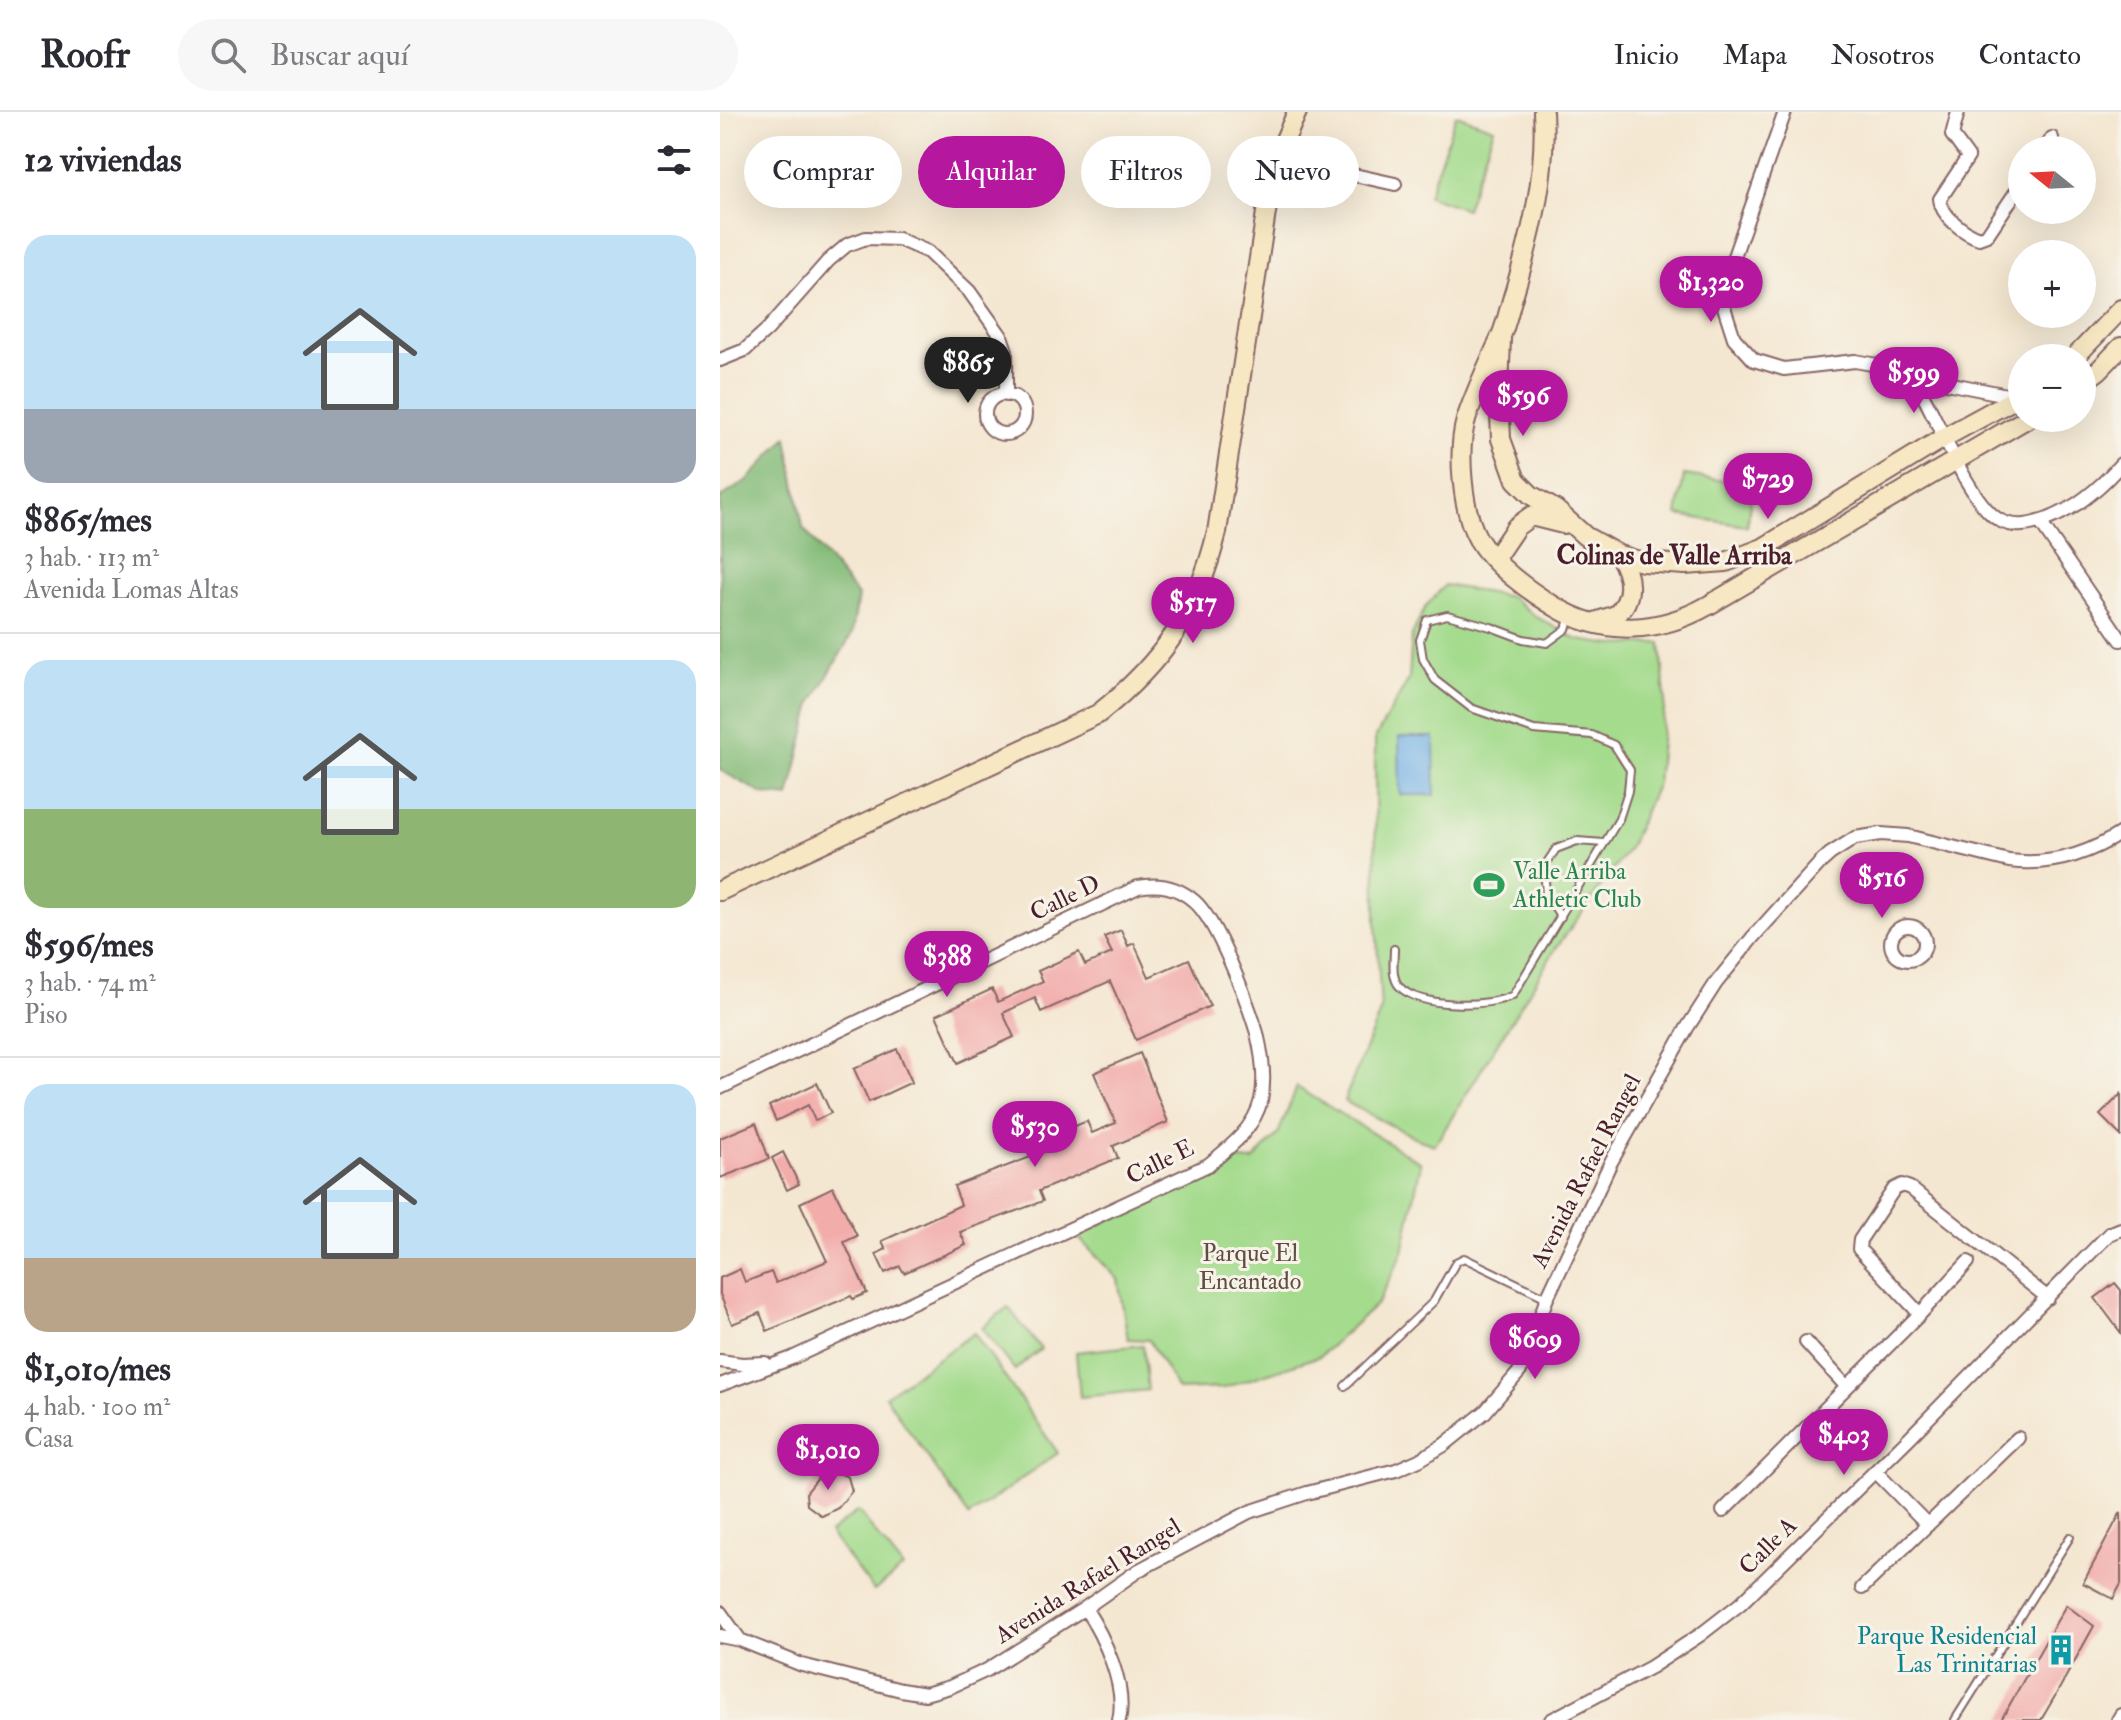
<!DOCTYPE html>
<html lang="es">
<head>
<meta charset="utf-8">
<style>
	body { margin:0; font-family:"IM FELL Double Pica",serif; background:#f7f7f7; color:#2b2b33; height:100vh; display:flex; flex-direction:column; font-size:30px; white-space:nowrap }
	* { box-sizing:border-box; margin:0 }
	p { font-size:26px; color:#7c7c81 }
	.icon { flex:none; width:44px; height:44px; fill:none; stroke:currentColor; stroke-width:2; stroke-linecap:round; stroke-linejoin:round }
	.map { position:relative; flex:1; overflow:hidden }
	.panel { display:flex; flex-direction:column; background:#fff; width:720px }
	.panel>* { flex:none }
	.guide { position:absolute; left:24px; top:24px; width:760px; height:72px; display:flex; gap:16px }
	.needle { width:52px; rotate:288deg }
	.buttons { position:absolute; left:1288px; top:24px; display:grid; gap:16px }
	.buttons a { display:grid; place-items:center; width:88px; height:88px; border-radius:50%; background:#fff; box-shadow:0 8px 32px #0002; font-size:40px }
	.price { position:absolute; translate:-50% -68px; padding:0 18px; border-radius:28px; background:#b5179e; color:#fff; font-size:26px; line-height:52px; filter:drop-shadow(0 2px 4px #0008) }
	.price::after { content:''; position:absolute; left:50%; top:48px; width:24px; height:18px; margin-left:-12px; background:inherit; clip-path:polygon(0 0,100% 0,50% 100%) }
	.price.selected { background:#222; color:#fff }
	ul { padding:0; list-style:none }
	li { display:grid; align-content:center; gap:16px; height:424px; padding:0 24px }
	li+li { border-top:2px solid #e1e1e2 }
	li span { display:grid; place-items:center; height:248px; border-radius:24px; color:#555 }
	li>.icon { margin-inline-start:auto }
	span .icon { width:144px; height:144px; fill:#fffc; stroke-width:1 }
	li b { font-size:34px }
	h2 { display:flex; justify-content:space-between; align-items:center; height:96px; padding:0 24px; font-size:34px }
	.pill { padding:0 28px; border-radius:36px; background:#fff; box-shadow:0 8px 32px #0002; font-size:28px; line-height:72px }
	.pill.selected { background:#b5179e; color:#fff }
	header { display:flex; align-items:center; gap:48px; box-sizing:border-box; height:112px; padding:0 40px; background:#fff; border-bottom:2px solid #e1e1e2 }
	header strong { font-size:38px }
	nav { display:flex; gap:44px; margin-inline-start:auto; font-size:28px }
	.search { width:560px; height:72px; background:#f7f7f7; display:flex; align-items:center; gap:20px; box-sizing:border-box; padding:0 28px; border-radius:44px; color:#7c7c81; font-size:30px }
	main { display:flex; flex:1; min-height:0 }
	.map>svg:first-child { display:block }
	.green { fill:#a4db8d; stroke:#777d5c; stroke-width:2 }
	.forest { fill:#83bb78; stroke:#666d52; stroke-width:2 }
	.water { fill:#74b3e7; stroke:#5f6989; stroke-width:2 }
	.building { fill:#f2acaa }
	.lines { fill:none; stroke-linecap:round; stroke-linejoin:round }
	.lane-casing { stroke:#866565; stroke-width:10 }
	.street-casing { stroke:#866565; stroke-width:16 }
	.secondary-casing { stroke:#866565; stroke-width:22 }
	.lane { stroke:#fff; stroke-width:6 }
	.street { stroke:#fff; stroke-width:12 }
	.secondary { stroke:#f7e8c3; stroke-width:18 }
	.labels { text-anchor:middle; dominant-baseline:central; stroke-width:6; stroke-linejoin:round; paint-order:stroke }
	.leisure-label { font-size:24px; fill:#27864d; stroke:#f7f3e8; text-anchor:start }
	.street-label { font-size:24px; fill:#4a1f2b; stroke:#f7f3e8 }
	.park-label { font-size:24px; fill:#604e44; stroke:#f7f3e8 }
	.culture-label { font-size:24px; fill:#0d838f; stroke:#f7f3e8; text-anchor:end }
	.neighbourhood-label { font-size:26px; font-weight:bold; fill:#4a1f2b; stroke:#f7f3e8 }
</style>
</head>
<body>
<header>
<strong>Roofr</strong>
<div class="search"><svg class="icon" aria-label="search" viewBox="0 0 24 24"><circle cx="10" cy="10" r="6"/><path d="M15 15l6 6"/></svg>Buscar aquí</div>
<nav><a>Inicio</a><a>Mapa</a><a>Nosotros</a><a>Contacto</a></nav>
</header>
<main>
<section class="panel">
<h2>12 viviendas<svg class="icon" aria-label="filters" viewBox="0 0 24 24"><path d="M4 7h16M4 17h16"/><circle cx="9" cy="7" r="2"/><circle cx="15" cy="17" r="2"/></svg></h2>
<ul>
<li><span style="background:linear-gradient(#bfe0f5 70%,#9aa5b1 0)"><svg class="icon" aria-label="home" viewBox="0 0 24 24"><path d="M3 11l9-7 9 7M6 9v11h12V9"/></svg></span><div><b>$865/mes</b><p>3 hab. · 113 m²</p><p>Avenida Lomas Altas</p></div></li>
<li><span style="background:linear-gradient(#bfe0f5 60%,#8fb573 0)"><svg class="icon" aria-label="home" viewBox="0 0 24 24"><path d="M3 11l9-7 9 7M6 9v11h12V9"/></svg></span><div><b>$596/mes</b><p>3 hab. · 74 m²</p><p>Piso</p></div></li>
<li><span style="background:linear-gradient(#bfe0f5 70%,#b9a48a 0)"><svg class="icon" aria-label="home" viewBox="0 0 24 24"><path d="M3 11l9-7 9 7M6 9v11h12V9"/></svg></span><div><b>$1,010/mes</b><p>4 hab. · 100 m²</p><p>Casa</p></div></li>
</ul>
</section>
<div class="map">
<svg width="1401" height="1608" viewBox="0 0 1401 1608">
	<rect width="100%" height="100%" fill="#f7f3e8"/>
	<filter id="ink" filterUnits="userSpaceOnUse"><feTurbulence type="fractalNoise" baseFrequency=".0125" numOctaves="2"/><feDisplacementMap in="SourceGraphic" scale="16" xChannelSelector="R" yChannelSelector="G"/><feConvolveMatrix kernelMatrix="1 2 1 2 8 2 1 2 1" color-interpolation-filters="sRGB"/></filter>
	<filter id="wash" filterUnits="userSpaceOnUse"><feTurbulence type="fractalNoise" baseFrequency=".006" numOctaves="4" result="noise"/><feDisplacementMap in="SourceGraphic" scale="32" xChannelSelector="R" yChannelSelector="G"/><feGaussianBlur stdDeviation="1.8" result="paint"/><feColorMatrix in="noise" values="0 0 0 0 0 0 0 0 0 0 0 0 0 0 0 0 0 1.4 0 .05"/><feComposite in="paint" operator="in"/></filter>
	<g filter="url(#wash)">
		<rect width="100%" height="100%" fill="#f4e7d1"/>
		<!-- green -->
		<path class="green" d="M736,3L774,16L746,97L708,84Z
			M964,363L1033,373L1027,414L957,403Z
			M725,473L791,485L815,504L858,528L893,533L941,531L945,587L937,671L909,736L836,836L715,1033L700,1028L624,989L661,898L656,810L655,626L689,567L692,523L706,494Z
			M577,975L701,1051L683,1140L658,1191L600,1244L503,1276L458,1278L429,1228L408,1227L398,1167L357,1124L506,1047L533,1049L558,1022Z
			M288,1195L321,1237L295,1258L262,1216Z
			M254,1221L338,1341L249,1404L165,1284Z
			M423,1233L428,1278L360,1285L356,1240Z
			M138,1399L183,1456L154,1479L109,1421Z"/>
		<!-- forest -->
		<path class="forest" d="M67,325L83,416L138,484L132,522L92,591L69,685L43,682L0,658V386L29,367Z"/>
		<!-- water -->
		<path class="water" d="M679,625H714L715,683H680Z"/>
		<g id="blocks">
			<!-- building -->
			<path class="building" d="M401,818L408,834L414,831L429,865L469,847L490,894L416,928L390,869L321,900L315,886L283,901L294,925L238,951L216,903L272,877L278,890L323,869L318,859L359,840L365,853L392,841L384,825Z
				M177,937L192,970L149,990L134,957Z
				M420,941L448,1010L393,1034L398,1046L319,1079L323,1089L240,1120L246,1133L184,1161L180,1154L165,1161L156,1142L166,1137L162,1129L241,1093L234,1074L324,1040L319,1029L367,1009L372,1021L396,1011L374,961Z
				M97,971L111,1001L95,1009L88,993L56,1009L49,994Z
				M1401,982V1024L1380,1003Z
				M36,1011L49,1047L0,1066V1026Z
				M63,1040L79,1072L67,1078L52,1046Z
				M113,1075L137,1124L124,1130L147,1181L133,1187L131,1184L47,1219L40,1201L12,1212L0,1182V1166L20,1157L25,1170L51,1160L56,1171L107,1149L80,1091Z
				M1395,1171L1401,1178V1221L1375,1186Z
				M114,1359L128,1365L132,1379L118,1396L102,1404L87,1393L86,1381L103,1360Z
				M1401,1400V1472L1393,1487L1363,1471Z
				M1346,1493L1374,1514L1338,1579L1321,1608H1281Z"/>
		</g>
	</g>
	<g filter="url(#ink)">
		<use href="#blocks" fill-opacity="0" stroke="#866565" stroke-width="2"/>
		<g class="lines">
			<!-- lane casing -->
			<g class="lane-casing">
				<path id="lane" d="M841,805L826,782L824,755L836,737L857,729L884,731
					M674,837C674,849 671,864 679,874C697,896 770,896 793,883L899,707L908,679L910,658L894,633L872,623L814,618L751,596L715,568L703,547L700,528L707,508L727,503L771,515L803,527L827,531L846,517L850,504
					M625,1274L714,1189L736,1150L744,1146L827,1186
					M1235,1608L1350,1425"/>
			</g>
			<!-- street casing -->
			<g class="street-casing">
				<path id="street" d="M1065,0L1011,153L1003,192L1014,226L1034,248L1064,257L1135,249L1168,255L1192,264L1297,285
					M1238,0L1232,23L1248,45L1220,87C1221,104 1244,121 1259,126L1267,123L1302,71
					M1325,38L1332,26
					M557,46L675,72
					M0,248L25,238L48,217L108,149L127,133L146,126L178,127L208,140L249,179L281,224L286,239V283
					M1192,264C1215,298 1248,393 1281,409C1297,417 1313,412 1328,407C1357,396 1381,375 1401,352
					M265 302a20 20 0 1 1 40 0a20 20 0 1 1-40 0Z
					M1320,410L1401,528
					M1171 831a17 17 0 1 1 34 0a17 17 0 1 1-34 0Z
					M0,976L418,775C439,771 457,774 474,789C497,808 528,891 537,921C542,942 546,967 541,988C534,1017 510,1035 488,1053L72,1246L0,1273
					M1200,1202L1139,1137L1140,1128L1174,1077L1182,1073L1190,1076L1328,1186
					M1086,1230L1126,1274
					M0,1249L22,1252L45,1251
					M1155,1359L1208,1413
					M1003,1399L1200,1202L1248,1150
					M1142,1476L1298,1326
					M365,1496C384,1525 407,1574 399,1608
					M0,1500L20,1528
					M0,1524L20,1528L82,1553L181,1578L205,1582L230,1575L267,1558L365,1496L419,1458L529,1400L587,1381L676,1358L699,1348L724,1333L765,1300L800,1259L827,1186L891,1050L967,916L996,871L1033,825L1100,751L1110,742L1135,726L1161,722L1188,724L1289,749C1330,754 1367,743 1401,721
					M831,1608L931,1555L980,1523L1020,1492L1190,1325L1389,1122L1401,1117
					M1398,1608L1401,1603"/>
			</g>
			<!-- secondary casing -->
			<g class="secondary-casing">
				<path id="secondary" d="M823,0C827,60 812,121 795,178C790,193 787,210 781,224C769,252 755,279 746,308C737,339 742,399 758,427C773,453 809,479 834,494C884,525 940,521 989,493L1308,306
					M781,227L779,278L781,327L796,368L811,383L836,398L865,424L899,443L923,450L965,453L1006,450L1043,436L1225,325L1302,283
					M1354,246L1401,197
					M1362,271L1379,258L1401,235
					M775,446L796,415L811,404L843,412
					M875,510L896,503C915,486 911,463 899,443
					M0,779L378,602C442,551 478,500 497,420L547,94L557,46L577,0"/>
			</g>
			<!-- lane -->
			<use href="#lane" class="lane"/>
			<!-- street -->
			<use href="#street" class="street"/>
			<!-- secondary -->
			<use href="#secondary" class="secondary"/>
		</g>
	</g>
	<!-- icons -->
	<defs>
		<g id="stadium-bare" transform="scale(2.4)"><path d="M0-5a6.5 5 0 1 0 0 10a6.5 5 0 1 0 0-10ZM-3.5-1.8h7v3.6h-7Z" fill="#2e9e5b" stroke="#f7f3e8" stroke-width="2.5" paint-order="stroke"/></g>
		<g id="building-bare" transform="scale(2.4)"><path d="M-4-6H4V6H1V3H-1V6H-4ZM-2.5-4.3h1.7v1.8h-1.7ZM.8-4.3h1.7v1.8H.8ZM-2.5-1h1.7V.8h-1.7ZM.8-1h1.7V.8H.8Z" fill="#0f9aa8" stroke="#f7f3e8" stroke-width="2.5" paint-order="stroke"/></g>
	</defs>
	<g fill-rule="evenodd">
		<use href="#stadium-bare" x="769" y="773"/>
		<use href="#building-bare" x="1341" y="1538"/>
	</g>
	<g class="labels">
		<!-- leisure labels -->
		<g class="leisure-label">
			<text x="793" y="759">Valle Arriba<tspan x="793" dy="28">Athletic Club</tspan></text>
		</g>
		<!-- street labels -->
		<g class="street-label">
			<text transform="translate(345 786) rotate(-26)">Calle D</text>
			<text transform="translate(440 1050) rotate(-26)">Calle E</text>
			<text transform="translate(866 1059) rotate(-63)">Avenida Rafael Rangel</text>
			<text transform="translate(1048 1434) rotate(-45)">Calle A</text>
			<text transform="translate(368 1469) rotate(-32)">Avenida Rafael Rangel</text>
		</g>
		<!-- park labels -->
		<g class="park-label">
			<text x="530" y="1141">Parque El<tspan x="530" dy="28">Encantado</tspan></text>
		</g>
		<!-- culture labels -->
		<g class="culture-label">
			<text x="1317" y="1524">Parque Residencial<tspan x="1317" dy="28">Las Trinitarias</tspan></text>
		</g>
		<!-- neighbourhood labels -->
		<g class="neighbourhood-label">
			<text x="954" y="444">Colinas de Valle Arriba</text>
		</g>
	</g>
</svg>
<div class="buttons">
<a><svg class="needle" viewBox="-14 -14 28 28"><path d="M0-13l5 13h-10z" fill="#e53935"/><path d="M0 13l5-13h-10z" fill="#7c7c81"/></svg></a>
<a>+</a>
<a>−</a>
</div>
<b class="price" style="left:991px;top:212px">$1,320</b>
<b class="price selected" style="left:248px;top:293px">$865</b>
<b class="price" style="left:1194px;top:303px">$599</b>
<b class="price" style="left:803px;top:326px">$596</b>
<b class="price" style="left:1048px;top:409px">$729</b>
<b class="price" style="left:473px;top:533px">$517</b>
<b class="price" style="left:1162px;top:808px">$516</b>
<b class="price" style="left:227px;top:887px">$388</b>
<b class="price" style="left:315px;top:1057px">$530</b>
<b class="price" style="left:815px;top:1269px">$609</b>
<b class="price" style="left:1124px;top:1365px">$403</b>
<b class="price" style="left:108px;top:1380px">$1,010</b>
<div class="guide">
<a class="pill">Comprar</a>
<a class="pill selected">Alquilar</a>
<a class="pill">Filtros</a>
<a class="pill">Nuevo</a>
</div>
</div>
</main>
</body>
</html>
